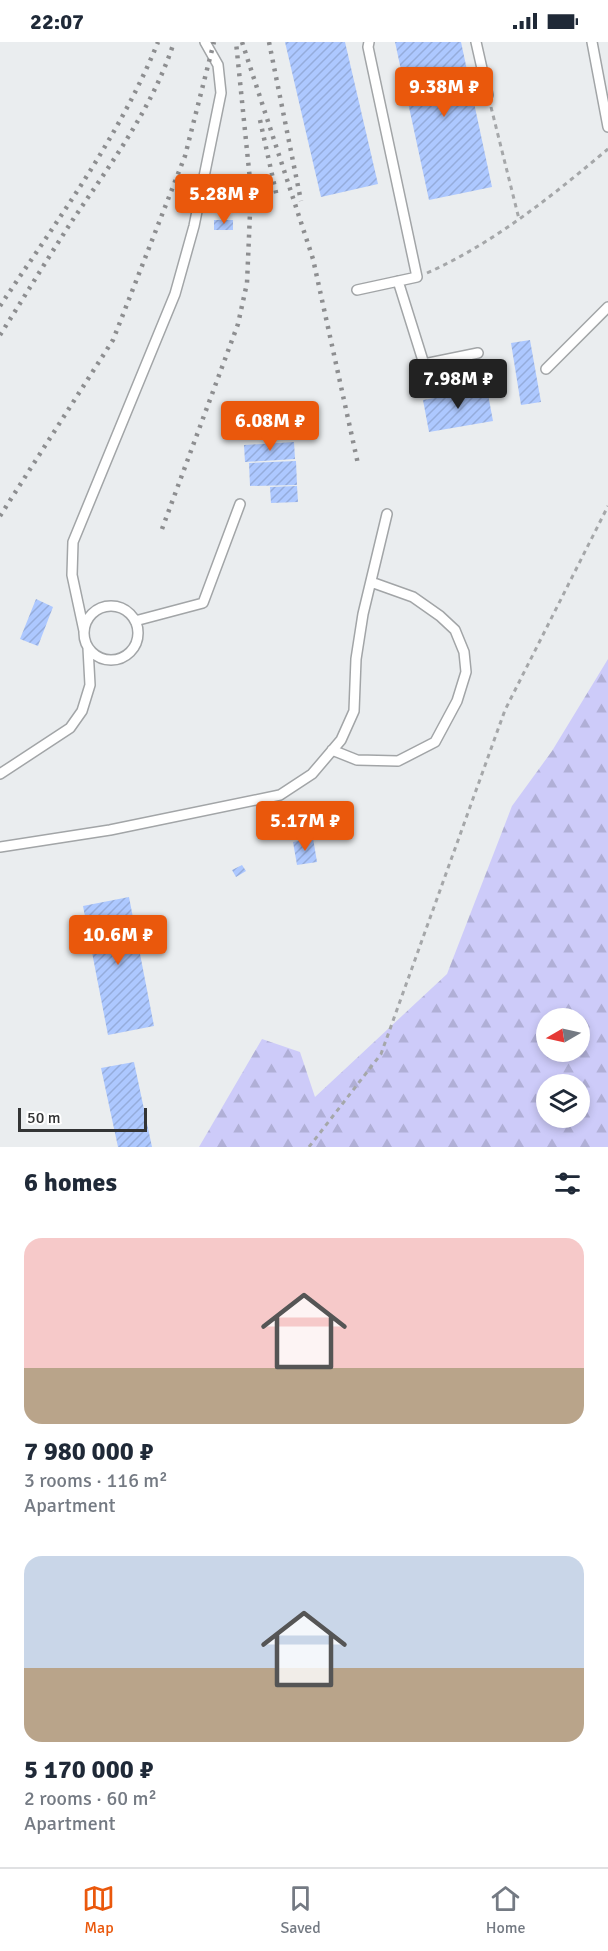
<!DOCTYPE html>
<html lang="en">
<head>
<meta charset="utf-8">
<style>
	body { margin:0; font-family:Signika,sans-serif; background:#f2f2f3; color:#1f2937; height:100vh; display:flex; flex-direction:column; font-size:22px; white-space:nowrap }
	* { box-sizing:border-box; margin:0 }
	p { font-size:20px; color:#747a83 }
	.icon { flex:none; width:33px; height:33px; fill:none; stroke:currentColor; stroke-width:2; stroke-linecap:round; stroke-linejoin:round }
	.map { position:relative; height:1105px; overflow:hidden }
	.side { display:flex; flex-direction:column; background:#fff; flex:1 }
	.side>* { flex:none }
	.needle { width:39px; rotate:261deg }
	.buttons { position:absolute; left:536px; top:966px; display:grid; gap:12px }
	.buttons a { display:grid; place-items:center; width:54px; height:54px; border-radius:50%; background:#fff; box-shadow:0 3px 9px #0003; font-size:30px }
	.scale { position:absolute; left:18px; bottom:15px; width:129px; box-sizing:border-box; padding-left:6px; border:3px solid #333435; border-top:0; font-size:16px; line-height:21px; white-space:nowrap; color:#333435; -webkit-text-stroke:4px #fff; paint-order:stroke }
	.price { position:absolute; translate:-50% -51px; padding:0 14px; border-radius:6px; background:#ea580c; color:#fff; font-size:20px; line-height:39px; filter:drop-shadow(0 2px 3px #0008) }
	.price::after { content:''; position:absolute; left:50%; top:36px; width:18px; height:14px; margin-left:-9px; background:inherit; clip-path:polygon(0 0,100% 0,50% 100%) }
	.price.current { background:#222; color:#fff }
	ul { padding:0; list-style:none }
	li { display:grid; align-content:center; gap:12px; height:318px; padding:0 24px }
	li span { display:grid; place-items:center; height:186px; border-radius:18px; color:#555 }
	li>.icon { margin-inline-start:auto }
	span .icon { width:108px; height:108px; fill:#fffc; stroke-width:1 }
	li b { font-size:26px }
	h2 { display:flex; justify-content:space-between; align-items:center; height:72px; padding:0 24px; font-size:26px }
	.status { display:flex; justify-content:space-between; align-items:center; height:42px; padding:0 30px; background:#fff; direction:ltr }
	.status svg { height:16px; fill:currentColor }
	.dock { display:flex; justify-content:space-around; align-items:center; height:84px; border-top:2px solid #e0e1e3; background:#fff; font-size:16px; color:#747a83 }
	.dock a { display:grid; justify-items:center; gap:3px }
	.dock .current { color:#ea580c }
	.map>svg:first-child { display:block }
	.forest { fill:url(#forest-firs); fill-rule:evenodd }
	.building { fill:url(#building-hatch) }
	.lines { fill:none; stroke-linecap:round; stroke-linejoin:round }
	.service-casing { stroke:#a2a5a7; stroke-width:12 }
	.path { stroke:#a5a7a9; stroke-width:3; stroke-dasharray:4.5 4.5; stroke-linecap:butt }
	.service { stroke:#fff; stroke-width:9 }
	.rail { stroke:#8d8e90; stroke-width:4.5; stroke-dasharray:3 6; stroke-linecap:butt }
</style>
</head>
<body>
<div class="status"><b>22:07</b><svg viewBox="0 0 49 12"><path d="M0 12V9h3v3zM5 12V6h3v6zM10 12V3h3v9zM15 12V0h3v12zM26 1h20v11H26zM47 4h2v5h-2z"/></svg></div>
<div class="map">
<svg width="608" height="1105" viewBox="0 0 608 1105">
	<defs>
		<pattern id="forest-firs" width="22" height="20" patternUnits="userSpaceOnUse" patternTransform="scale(1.5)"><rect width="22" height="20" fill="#cdcbf9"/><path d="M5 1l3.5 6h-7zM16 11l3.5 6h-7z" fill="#b0afd6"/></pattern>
		<pattern id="building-hatch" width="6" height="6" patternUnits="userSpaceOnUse" patternTransform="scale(1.5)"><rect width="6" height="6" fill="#adc8ff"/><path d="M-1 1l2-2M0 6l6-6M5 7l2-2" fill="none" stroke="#95acdb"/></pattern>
	</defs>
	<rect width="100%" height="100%" fill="#eaedef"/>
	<!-- forest -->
	<path class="forest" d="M608,617V1105H199L262,997L300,1010L315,1055L447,932L512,764L552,709ZM546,976H579V1010H546ZM546,1042H579V1076H546Z"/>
	<!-- building -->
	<path class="building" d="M285,0H345L378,142L321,155Z
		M395,0H461L492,145L429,158Z
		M214,178H233V188H214Z
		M530,298L541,360L521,363L511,301Z
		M487,347L493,379L429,390L423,358Z
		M294,400L295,417L245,420L244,403Z
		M296,419L297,443L250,444L249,421Z
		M297,444L298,460L271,461L270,445Z
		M36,557L53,565L38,604L20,597Z
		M313,796L317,820L297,823L293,800Z
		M242,823L246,829L236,835L232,828Z
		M129,855L154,984L108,993L83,864Z
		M134,1020L152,1105H118L101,1026Z"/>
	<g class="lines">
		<!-- service casing -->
		<g class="service-casing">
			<path id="service" d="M476,0L488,53
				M592,0L608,85
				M398,239L424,322L478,311
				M357,248L417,235L368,5L369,0
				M546,327L608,265
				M84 591a27 27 0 1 1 54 0a27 27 0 1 1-54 0Z
				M135,579L203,561L240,462
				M84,589L72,533L73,500L175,252L194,184L221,51L218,23L205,0
				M332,708L357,718L398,719L435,700L457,659L466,630L464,610L455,588L440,574L413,555L371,540
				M0,732L70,686L82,669L90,643L88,606
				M0,805L110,788L280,753L312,732L341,698L354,669L356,617L363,572L387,472"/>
		</g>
		<!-- path -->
		<path class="path" d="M491,65L519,177
			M427,231C494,201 552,154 608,107
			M309,1105L381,1012L505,668L608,464"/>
		<!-- service -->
		<use href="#service" class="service"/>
		<!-- rail -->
		<path class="rail" d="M242,0L313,217L358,422
			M269,0L301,159
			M260,78L277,155
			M0,264C56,180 120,94 158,0
			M0,293C25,254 49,214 74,176C112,120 153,65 174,0
			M0,474L113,298L185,114L214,0
			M162,487L238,282L247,241L251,148L236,0"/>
	</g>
</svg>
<div class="buttons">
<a><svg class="needle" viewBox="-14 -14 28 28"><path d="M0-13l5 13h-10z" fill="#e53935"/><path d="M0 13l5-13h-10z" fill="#747a83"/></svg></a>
<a><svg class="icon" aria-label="layers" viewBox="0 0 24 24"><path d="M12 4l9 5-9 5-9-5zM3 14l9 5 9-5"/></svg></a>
</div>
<div class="scale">50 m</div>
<b class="price" style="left:444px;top:76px">9.38M ₽</b>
<b class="price" style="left:224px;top:183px">5.28M ₽</b>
<b class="price current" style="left:458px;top:368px">7.98M ₽</b>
<b class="price" style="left:270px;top:410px">6.08M ₽</b>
<b class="price" style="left:305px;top:810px">5.17M ₽</b>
<b class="price" style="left:118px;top:924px">10.6M ₽</b>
</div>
<section class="side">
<h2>6 homes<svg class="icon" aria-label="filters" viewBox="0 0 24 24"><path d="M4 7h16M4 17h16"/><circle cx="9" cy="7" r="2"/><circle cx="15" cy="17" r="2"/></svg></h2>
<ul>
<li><span style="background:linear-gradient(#f6c9c9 70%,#b9a48a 0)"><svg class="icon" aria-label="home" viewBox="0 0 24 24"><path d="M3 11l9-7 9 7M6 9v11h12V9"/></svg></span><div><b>7 980 000 ₽</b><p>3 rooms · 116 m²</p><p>Apartment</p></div></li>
<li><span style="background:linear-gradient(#c9d6e8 60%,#b9a48a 0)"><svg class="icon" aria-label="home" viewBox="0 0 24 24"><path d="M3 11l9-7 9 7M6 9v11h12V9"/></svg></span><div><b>5 170 000 ₽</b><p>2 rooms · 60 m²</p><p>Apartment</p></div></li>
</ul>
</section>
<nav class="dock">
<a class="current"><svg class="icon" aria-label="map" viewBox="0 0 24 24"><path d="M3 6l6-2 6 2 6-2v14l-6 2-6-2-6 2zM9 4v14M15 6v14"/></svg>Map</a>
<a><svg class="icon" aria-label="saved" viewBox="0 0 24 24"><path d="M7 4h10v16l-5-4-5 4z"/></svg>Saved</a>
<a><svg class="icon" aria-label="home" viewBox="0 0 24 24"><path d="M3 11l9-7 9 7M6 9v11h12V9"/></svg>Home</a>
</nav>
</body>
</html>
